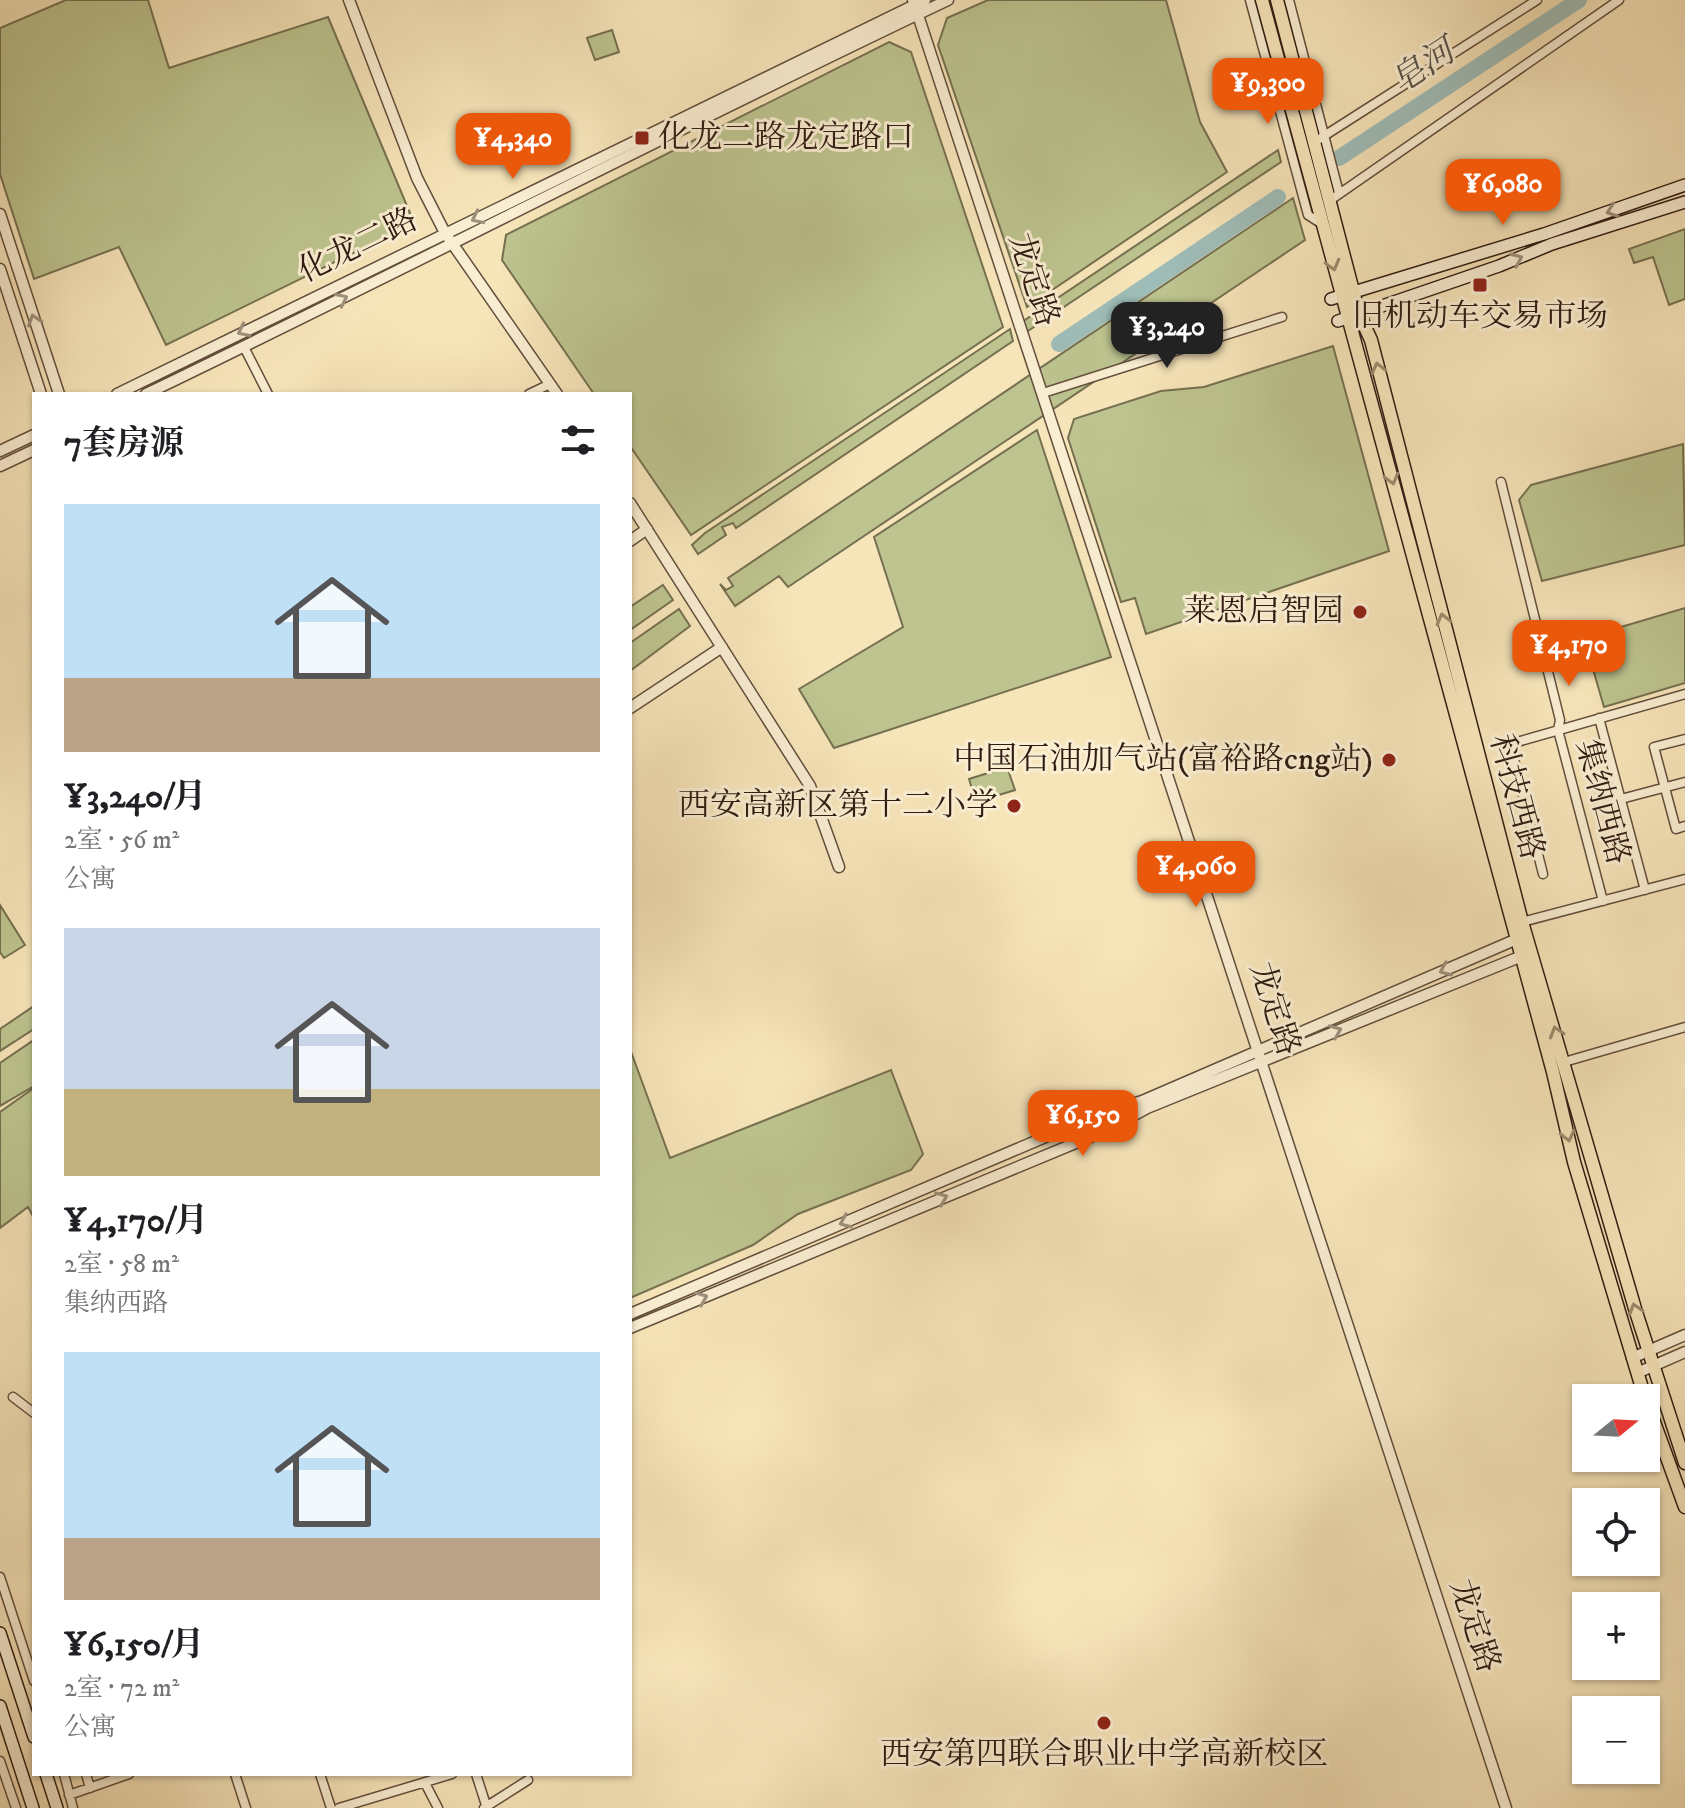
<!DOCTYPE html>
<html lang="zh">
<head>
<meta charset="utf-8">
<style>
	body { margin:0; font-family:"IM FELL DW Pica","Noto Serif SC",serif; background:#f6f6f6; color:#202124; height:100vh; display:flex; flex-direction:column; font-size:30px; white-space:nowrap }
	* { box-sizing:border-box; margin:0 }
	p { font-size:26px; color:#757577 }
	.icon { flex:none; width:44px; height:44px; fill:none; stroke:currentColor; stroke-width:2; stroke-linecap:round; stroke-linejoin:round }
	.map { position:relative; flex:1; overflow:hidden }
	.details { position:absolute; left:32px; top:392px; width:600px; height:1384px; display:flex; flex-direction:column; background:#fff; border-radius:0px; box-shadow:0 2px 6px #0004 }
	.details>* { flex:none }
	.needle { width:52px; rotate:72deg }
	.fabs { position:absolute; left:1572px; top:1384px; display:grid; gap:16px }
	.fabs a { display:grid; place-items:center; width:88px; height:88px; border-radius:0px; background:#fff; box-shadow:0 2px 6px #0004; font-size:40px }
	.price { position:absolute; translate:-50% -68px; padding:0 18px; border-radius:16px; background:#ea580c; color:#fff; font-size:26px; line-height:52px; filter:drop-shadow(0 2px 4px #0008) }
	.price::after { content:''; position:absolute; left:50%; top:48px; width:24px; height:18px; margin-left:-12px; background:inherit; clip-path:polygon(0 0,100% 0,50% 100%) }
	.price.active { background:#222; color:#fff }
	ul { padding:0; list-style:none }
	li { display:grid; align-content:center; gap:16px; height:424px; padding:0 32px }
	li span { display:grid; place-items:center; height:248px; border-radius:0px; color:#555 }
	li>.icon { margin-inline-start:auto }
	span .icon { width:144px; height:144px; fill:#fffc; stroke-width:1 }
	li b { font-size:34px }
	h2 { display:flex; justify-content:space-between; align-items:center; height:96px; padding:0 32px; font-size:34px }
	.map>svg:first-child { display:block }
	.green { fill:#bdc48f; stroke:#767050; stroke-width:2 }
	.lines { fill:none; stroke-linecap:round; stroke-linejoin:round }
	.river { stroke:#9fbdb8; stroke-width:16 }
	.minor-casing { stroke:#624e3c; stroke-width:11 }
	.tertiary-casing { stroke:#624e3c; stroke-width:13 }
	.secondary-casing { stroke:#301c12; stroke-width:14 }
	.primary-casing { stroke:#301c12; stroke-width:15 }
	.minor { stroke:#faeed2; stroke-width:8 }
	.tertiary { stroke:#faeed2; stroke-width:10 }
	.secondary { stroke:#faeed2; stroke-width:11 }
	.primary { stroke:#f7e5ba; stroke-width:12 }
	.oneway { stroke:#9f907c }
	.oneway2 { stroke:#9d8b6e }
	.poi-dot { fill:#8f2418; stroke:#faeed2; stroke-width:3 }
	.labels { text-anchor:middle; dominant-baseline:central; stroke-width:6; stroke-linejoin:round; paint-order:stroke }
	.poi-label { font-size:32px; fill:#301c12; stroke:#faeed2; text-anchor:end }
	.street-label { font-size:32px; fill:#301c12; stroke:#faeed2 }
	.water-label { font-size:34px; font-style:italic; fill:#57544c; stroke:#faeed2 }
</style>
</head>
<body>
<div class="map">
<svg width="1685" height="1808" viewBox="0 0 1685 1808">
	<rect width="100%" height="100%" fill="#f7e5ba"/>
	<filter id="stains"><feTurbulence type="fractalNoise" baseFrequency=".0025" numOctaves="4"/><feColorMatrix values="0 0 0 0 .2 0 0 0 0 .09 0 0 0 0 .02 0 0 0 .5 -.17"/></filter>
	<radialGradient id="worn" r=".72"><stop offset=".6" stop-color="#630" stop-opacity="0"/><stop offset="1" stop-color="#630" stop-opacity=".3"/></radialGradient>
	<!-- green -->
	<path class="green" d="M66,0H148L169,68L328,17L410,213L404,228L166,345L119,247L34,279L0,174V28Z
		M988,0H1166L1200,122L1227,172L1027,307L938,45L947,18Z
		M612,30L619,52L595,60L587,38Z
		M889,42L911,52L1003,327L691,535L630,446V394H594L502,260L506,235Z
		M1278,150L1281,162L1019,337L1016,326Z
		M1293,198L1305,240L788,587L779,576L735,606L720,584L726,590L733,586L728,578Z
		M1685,229V299L1669,305L1653,257L1634,263L1629,249Z
		M1010,329L1013,341L736,528L733,523L722,527L726,535L698,554L692,545L705,533Z
		M1333,346L1389,551L1146,634L1135,598L1121,602L1068,438L1074,419L1161,391L1204,387Z
		M1037,430L1111,657L834,748L799,689L903,627L874,537Z
		M1683,444L1685,545L1542,581L1519,500L1531,485Z
		M663,585L673,600L630,630V607Z
		M1685,608V683L1604,707L1584,638Z
		M679,609L690,626L630,671V643Z
		M1007,767L1015,790L976,802L969,779Z
		M0,905L25,945L4,958L0,952Z
		M34,1006V1029L0,1051V1029Z
		M34,1040V1086L0,1106V1063Z
		M630,1049L670,1158L891,1070L923,1154L911,1170L798,1214L753,1245L630,1298Z
		M34,1088V1218L28,1207L0,1228V1112Z"/>
	<g class="lines">
		<!-- river -->
		<path class="river" d="M1339,158L1579,0
			M1059,344L1278,197"/>
		<!-- minor casing -->
		<g class="minor-casing">
			<path id="minor" d="M1250,0L1308,215L1322,224
				M1289,0L1339,193
				M1313,143L1537,0
				M1329,201L1619,0
				M244,347L268,394
				M1043,393L1282,317
				M529,394L550,384
				M1501,482L1560,720L1558,730L1603,901
				M1599,718L1645,890
				M1685,739L1654,747L1676,829L1685,826
				M1621,799L1685,782
				M1543,874L1510,744L1685,694
				M1522,922L1685,879
				M1564,1062L1685,1027
				M13,1397L34,1413
				M0,1577L34,1681
				M0,1761L16,1808
				M64,1774L73,1808
				M86,1774L90,1788
				M235,1774L246,1808
				M320,1774L331,1808
				M476,1774L486,1805
				M425,1783L438,1808
				M69,1795L129,1774
				M339,1808L452,1774
				M484,1808L528,1780"/>
		</g>
		<!-- tertiary casing -->
		<g class="tertiary-casing">
			<path id="tertiary" d="M349,0L417,178L445,233L557,394
				M913,0L1506,1808
				M0,214L59,394
				M0,269L41,394
				M117,394L925,0
				M146,394C414,265 678,128 948,0
				M0,451L34,435
				M0,466L34,450
				M630,503L810,786L839,867
				M630,541L647,529
				M630,708L722,647
				M630,1314L1097,1115L1142,1101L1517,939
				M630,1328L1107,1130L1147,1108L1522,956
				M1632,1358L1685,1335
				M1637,1373L1685,1352"/>
		</g>
		<!-- secondary casing -->
		<g class="secondary-casing">
			<path id="secondary" d="M1331,299L1544,234L1685,185
				M1338,321L1499,266L1552,244L1685,202
				M0,1633L34,1737
				M0,1706L33,1808
				M46,1774L57,1808"/>
		</g>
		<!-- primary casing -->
		<g class="primary-casing">
			<path id="primary" d="M1262,0L1553,1072L1574,1162L1645,1398
				M1277,0L1359,314L1371,340L1522,922L1636,1312L1685,1463
				M1646,1400L1685,1507"/>
		</g>
		<!-- minor -->
		<use href="#minor" class="minor"/>
		<!-- tertiary -->
		<use href="#tertiary" class="tertiary"/>
		<!-- secondary -->
		<use href="#secondary" class="secondary"/>
		<!-- primary -->
		<use href="#primary" class="primary"/>
	</g>
	<!-- one-way arrows -->
	<defs><path id="oneway-chevron" d="M-2-3.5L2.5 0L-2 3.5" fill="none" stroke-width="1.6" stroke-linecap="round" stroke-linejoin="round" transform="scale(2)"/></defs>
	<g class="oneway">
		<use href="#oneway-chevron" transform="translate(1612 211) rotate(161)"/>
		<use href="#oneway-chevron" transform="translate(477 218) rotate(154)"/>
		<use href="#oneway-chevron" transform="translate(1517 259) rotate(-23)"/>
		<use href="#oneway-chevron" transform="translate(342 299) rotate(-26)"/>
		<use href="#oneway-chevron" transform="translate(34 320) rotate(-108)"/>
		<use href="#oneway-chevron" transform="translate(243 331) rotate(154)"/>
		<use href="#oneway-chevron" transform="translate(1445 970) rotate(157)"/>
		<use href="#oneway-chevron" transform="translate(1336 1031) rotate(-22)"/>
		<use href="#oneway-chevron" transform="translate(942 1198) rotate(-22)"/>
		<use href="#oneway-chevron" transform="translate(845 1222) rotate(157)"/>
		<use href="#oneway-chevron" transform="translate(702 1298) rotate(-22)"/>
	</g>
	<g class="oneway2">
		<use href="#oneway-chevron" transform="translate(1333 265) rotate(75)"/>
		<use href="#oneway-chevron" transform="translate(1378 368) rotate(-104)"/>
		<use href="#oneway-chevron" transform="translate(1392 479) rotate(75)"/>
		<use href="#oneway-chevron" transform="translate(1443 619) rotate(-104)"/>
		<use href="#oneway-chevron" transform="translate(1556 1032) rotate(-107)"/>
		<use href="#oneway-chevron" transform="translate(1568 1136) rotate(77)"/>
		<use href="#oneway-chevron" transform="translate(1635 1309) rotate(-107)"/>
	</g>
	<!-- markers -->
	<g class="poi-dot">
		<rect x="634" y="130" width="16" height="16" rx="4"/>
		<rect x="1472" y="277" width="16" height="16" rx="4"/>
		<circle cx="1360" cy="612" r="8"/>
		<circle cx="1389" cy="760" r="8"/>
		<circle cx="1014" cy="806" r="8"/>
		<circle cx="1104" cy="1723" r="8"/>
	</g>
	<g class="labels">
		<!-- poi labels -->
		<g class="poi-label">
			<text x="658" y="138" text-anchor="start">化龙二路龙定路口</text>
			<text x="1480" y="317" text-anchor="middle">旧机动车交易市场</text>
			<text x="1344" y="612">莱恩启智园</text>
			<text x="1373" y="760">中国石油加气站(富裕路cng站)</text>
			<text x="998" y="806">西安高新区第十二小学</text>
			<text x="1104" y="1755" text-anchor="middle">西安第四联合职业中学高新校区</text>
		</g>
		<!-- street labels -->
		<g class="street-label">
			<text transform="translate(358 246) rotate(-26)">化龙二路</text>
			<text transform="translate(1033 280) rotate(72)">龙定路</text>
			<text transform="translate(1516 797) rotate(75)">科技西路</text>
			<text transform="translate(1602 802) rotate(75)">集纳西路</text>
			<text transform="translate(1274 1009) rotate(72)">龙定路</text>
			<text transform="translate(1474 1626) rotate(72)">龙定路</text>
		</g>
		<!-- water labels -->
		<g class="water-label">
			<text transform="translate(1423 67) rotate(-33)">皂河</text>
		</g>
	</g>
	<rect width="100%" height="100%" filter="url(#stains)"/>
	<rect width="100%" height="100%" fill="url(#worn)"/>
</svg>
<div class="fabs">
<a><svg class="needle" viewBox="-14 -14 28 28"><path d="M0-13l5 13h-10z" fill="#e53935"/><path d="M0 13l5-13h-10z" fill="#757577"/></svg></a>
<a><svg class="icon" aria-label="locate" viewBox="0 0 24 24"><circle cx="12" cy="12" r="6"/><path d="M12 2v4M12 18v4M2 12h4M18 12h4"/></svg></a>
<a>+</a>
<a>−</a>
</div>
<b class="price" style="left:1268px;top:126px">¥9,300</b>
<b class="price" style="left:513px;top:181px">¥4,340</b>
<b class="price" style="left:1503px;top:227px">¥6,080</b>
<b class="price active" style="left:1167px;top:370px">¥3,240</b>
<b class="price" style="left:1569px;top:688px">¥4,170</b>
<b class="price" style="left:1196px;top:909px">¥4,060</b>
<b class="price" style="left:1083px;top:1158px">¥6,150</b>
<section class="details">
<h2>7套房源<svg class="icon" aria-label="filters" viewBox="0 0 24 24"><path d="M4 7h16M4 17h16"/><circle cx="9" cy="7" r="2"/><circle cx="15" cy="17" r="2"/></svg></h2>
<ul>
<li><span style="background:linear-gradient(#bfe0f5 70%,#b9a48a 0)"><svg class="icon" aria-label="home" viewBox="0 0 24 24"><path d="M3 11l9-7 9 7M6 9v11h12V9"/></svg></span><div><b>¥3,240/月</b><p>2室 · 56 m²</p><p>公寓</p></div></li>
<li><span style="background:linear-gradient(#c9d6e8 65%,#c2b280 0)"><svg class="icon" aria-label="home" viewBox="0 0 24 24"><path d="M3 11l9-7 9 7M6 9v11h12V9"/></svg></span><div><b>¥4,170/月</b><p>2室 · 58 m²</p><p>集纳西路</p></div></li>
<li><span style="background:linear-gradient(#bfe0f5 75%,#b9a48a 0)"><svg class="icon" aria-label="home" viewBox="0 0 24 24"><path d="M3 11l9-7 9 7M6 9v11h12V9"/></svg></span><div><b>¥6,150/月</b><p>2室 · 72 m²</p><p>公寓</p></div></li>
</ul>
</section>
</div>
</body>
</html>
